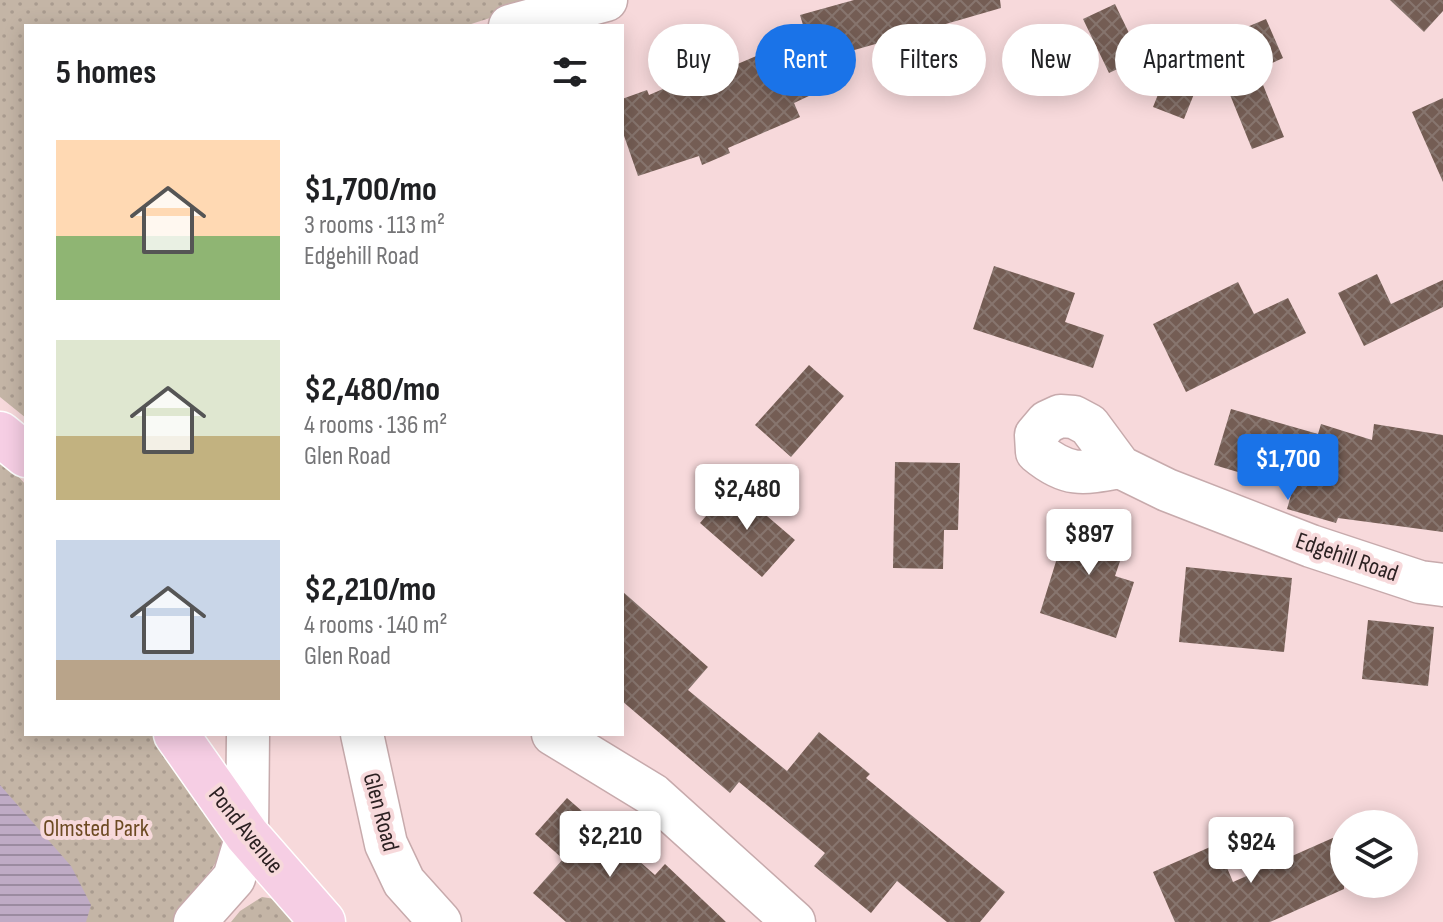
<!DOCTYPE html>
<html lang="en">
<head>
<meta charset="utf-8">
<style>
	body { margin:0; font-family:"Sofia Sans Condensed",sans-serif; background:#f6f6f6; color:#202124; height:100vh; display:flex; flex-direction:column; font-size:30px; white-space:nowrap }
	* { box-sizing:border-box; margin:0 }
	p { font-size:26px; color:#757577 }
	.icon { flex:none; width:44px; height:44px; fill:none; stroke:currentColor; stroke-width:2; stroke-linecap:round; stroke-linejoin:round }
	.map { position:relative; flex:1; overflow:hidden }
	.panel { position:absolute; left:24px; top:24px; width:600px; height:712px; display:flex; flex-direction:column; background:#fff; border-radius:0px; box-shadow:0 4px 20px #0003 }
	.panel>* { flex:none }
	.hud { position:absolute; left:648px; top:24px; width:674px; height:72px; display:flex; gap:16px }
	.fabs { position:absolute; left:1330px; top:810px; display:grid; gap:16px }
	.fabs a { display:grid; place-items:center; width:88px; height:88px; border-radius:50%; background:#fff; box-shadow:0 4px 20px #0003; font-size:40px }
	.price { position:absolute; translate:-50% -68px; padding:0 18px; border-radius:8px; background:#fff; color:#222; font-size:26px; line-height:52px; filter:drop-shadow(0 2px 4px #0008) }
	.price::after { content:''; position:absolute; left:50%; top:48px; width:24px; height:18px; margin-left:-12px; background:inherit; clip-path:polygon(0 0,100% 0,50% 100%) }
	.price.active { background:#1a73e8; color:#fff }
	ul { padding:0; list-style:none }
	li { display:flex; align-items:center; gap:24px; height:200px; padding:0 32px }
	li span { display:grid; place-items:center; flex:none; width:224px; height:160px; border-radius:0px; color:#555 }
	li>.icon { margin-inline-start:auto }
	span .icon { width:96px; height:96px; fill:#fffc; stroke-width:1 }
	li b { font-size:34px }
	h2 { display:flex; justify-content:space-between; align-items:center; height:96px; padding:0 32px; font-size:34px }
	.pill { padding:0 28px; border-radius:36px; background:#fff; box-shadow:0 4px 20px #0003; font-size:28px; line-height:72px }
	.pill.active { background:#1a73e8; color:#fff }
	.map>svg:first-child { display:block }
	.park { fill:url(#park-dots) }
	.water { fill:url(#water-rules) }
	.building { fill:url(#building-cross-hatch) }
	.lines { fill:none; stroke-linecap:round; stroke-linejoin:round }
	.minor-casing { stroke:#c7aaac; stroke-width:45 }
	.major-casing { stroke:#fff; stroke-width:47 }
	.minor { stroke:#fff; stroke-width:42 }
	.major { stroke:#f6cee4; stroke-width:44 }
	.labels { text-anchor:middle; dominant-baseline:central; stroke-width:8; stroke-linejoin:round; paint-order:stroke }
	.street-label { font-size:24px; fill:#2c2122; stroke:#f7d9db }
	.park-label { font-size:24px; fill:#6c4a22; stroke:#f7d9db }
</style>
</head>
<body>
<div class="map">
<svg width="1443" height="922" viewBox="0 0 1443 922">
	<defs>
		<pattern id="park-dots" width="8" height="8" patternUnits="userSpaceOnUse" patternTransform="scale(2)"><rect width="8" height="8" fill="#c4b5a6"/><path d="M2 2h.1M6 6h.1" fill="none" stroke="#a99b8f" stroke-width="1.8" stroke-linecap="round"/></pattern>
		<pattern id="water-rules" width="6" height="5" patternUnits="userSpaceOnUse" patternTransform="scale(2)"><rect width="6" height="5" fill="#bfabc5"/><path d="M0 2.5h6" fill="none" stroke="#9b8ba0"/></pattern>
		<pattern id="building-cross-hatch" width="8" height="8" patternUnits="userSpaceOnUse" patternTransform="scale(2)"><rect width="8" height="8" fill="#745d54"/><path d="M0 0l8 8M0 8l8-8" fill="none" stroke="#87756e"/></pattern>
	</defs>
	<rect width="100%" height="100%" fill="#f7d9db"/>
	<!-- park -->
	<path class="park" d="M0,0H546L465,26H26V418L0,397Z
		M0,456L26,485V734H157L229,843L176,922H0Z
		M262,897L275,899L303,922H231L240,911Z"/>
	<!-- water -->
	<path class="water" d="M0,785L71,866L91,905L86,922H0Z"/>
	<!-- building -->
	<path class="building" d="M854,0H1000L1001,8L925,30L926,36L880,49L879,43L798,66L811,95L794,103L800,117L728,148L730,153L702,165L699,156L638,176L622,130V99L647,90L649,95L719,65L721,71L806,35L800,15Z
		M1390,0H1443V11L1424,32Z
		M1115,4L1141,58L1109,73L1083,19Z
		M1266,19L1283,58L1257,70L1284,137L1252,149L1209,43Z
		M1179,42L1210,54L1184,119L1153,107Z
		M1443,98V182L1412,112Z
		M994,266L1075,293L1065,322L1104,335L1093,368L973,329Z
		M1377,274L1391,304L1443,280V307L1364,346L1338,293Z
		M1238,282L1254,314L1288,298L1306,333L1186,392L1153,324Z
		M809,365L844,396L791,457L755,425Z
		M1231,409L1318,434L1321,424L1372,440L1374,424L1443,435V532L1338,518L1336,523L1287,509L1293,488L1214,465Z
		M895,462L960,463L958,530H944L943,569L893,568Z
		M732,486L795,540L762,577L700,523Z
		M1071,513L1130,531L1115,576L1134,582L1116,638L1040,613Z
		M1186,567L1292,578L1284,652L1179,642Z
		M622,591L708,667L688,690L787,771L819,732L870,774L866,778L1005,892L980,922H947L897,881L871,913L814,866L825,853L739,782L730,793L622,701Z
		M1368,620L1434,627L1428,686L1362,679Z
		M567,798L655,875L665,864L726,922H566L533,893L563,859L535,834Z
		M1344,833V889L1270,922H1175L1153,872L1217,844L1233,882Z"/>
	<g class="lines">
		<!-- minor casing -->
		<g class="minor-casing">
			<path id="minor" d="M510,26L606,0
				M1120,467C1082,474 1067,477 1037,452L1036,435L1047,422L1060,416L1074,417L1089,425L1120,467L1167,490L1311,546L1420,582L1443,585
				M362,734L386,844L404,882L440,922
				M553,734L653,795L794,922
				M195,922L234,878L247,835L248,734"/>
		</g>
		<!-- major casing -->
		<g class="major-casing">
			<path id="major" d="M0,434L26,455
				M176,734L247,835L323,922"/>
		</g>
		<!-- minor -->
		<use href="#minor" class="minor"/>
		<!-- major -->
		<use href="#major" class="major"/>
	</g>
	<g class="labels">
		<!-- street labels -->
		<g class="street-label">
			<text transform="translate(1347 557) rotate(19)">Edgehill Road</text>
			<text transform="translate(381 812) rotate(75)">Glen Road</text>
			<text transform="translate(246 830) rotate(51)">Pond Avenue</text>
		</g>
		<!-- park labels -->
		<g class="park-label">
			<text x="96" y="828">Olmsted Park</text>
		</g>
	</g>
</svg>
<div class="fabs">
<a><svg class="icon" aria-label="layers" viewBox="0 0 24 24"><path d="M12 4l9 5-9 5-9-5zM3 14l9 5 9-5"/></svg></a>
</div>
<b class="price active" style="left:1288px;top:502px">$1,700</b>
<b class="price" style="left:747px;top:532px">$2,480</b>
<b class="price" style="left:1089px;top:577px">$897</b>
<b class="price" style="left:610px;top:879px">$2,210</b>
<b class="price" style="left:1251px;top:885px">$924</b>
<div class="hud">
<a class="pill">Buy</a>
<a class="pill active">Rent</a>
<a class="pill">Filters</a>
<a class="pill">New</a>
<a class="pill">Apartment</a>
</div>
<section class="panel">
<h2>5 homes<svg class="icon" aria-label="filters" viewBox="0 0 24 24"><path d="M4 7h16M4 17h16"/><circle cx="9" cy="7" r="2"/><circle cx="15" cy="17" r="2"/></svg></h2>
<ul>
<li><span style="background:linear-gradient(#ffd9b3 60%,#8fb573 0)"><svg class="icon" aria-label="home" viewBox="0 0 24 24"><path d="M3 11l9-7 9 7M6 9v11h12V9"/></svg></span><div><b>$1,700/mo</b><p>3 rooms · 113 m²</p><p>Edgehill Road</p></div></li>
<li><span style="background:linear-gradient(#dfe7d0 60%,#c2b280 0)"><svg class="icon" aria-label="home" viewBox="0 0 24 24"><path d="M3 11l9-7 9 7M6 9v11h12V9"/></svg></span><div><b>$2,480/mo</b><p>4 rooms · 136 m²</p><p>Glen Road</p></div></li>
<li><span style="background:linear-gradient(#c9d6e8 75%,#b9a48a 0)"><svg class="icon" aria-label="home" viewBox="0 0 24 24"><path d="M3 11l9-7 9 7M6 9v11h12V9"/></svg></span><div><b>$2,210/mo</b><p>4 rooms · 140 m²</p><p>Glen Road</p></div></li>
</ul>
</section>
</div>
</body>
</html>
